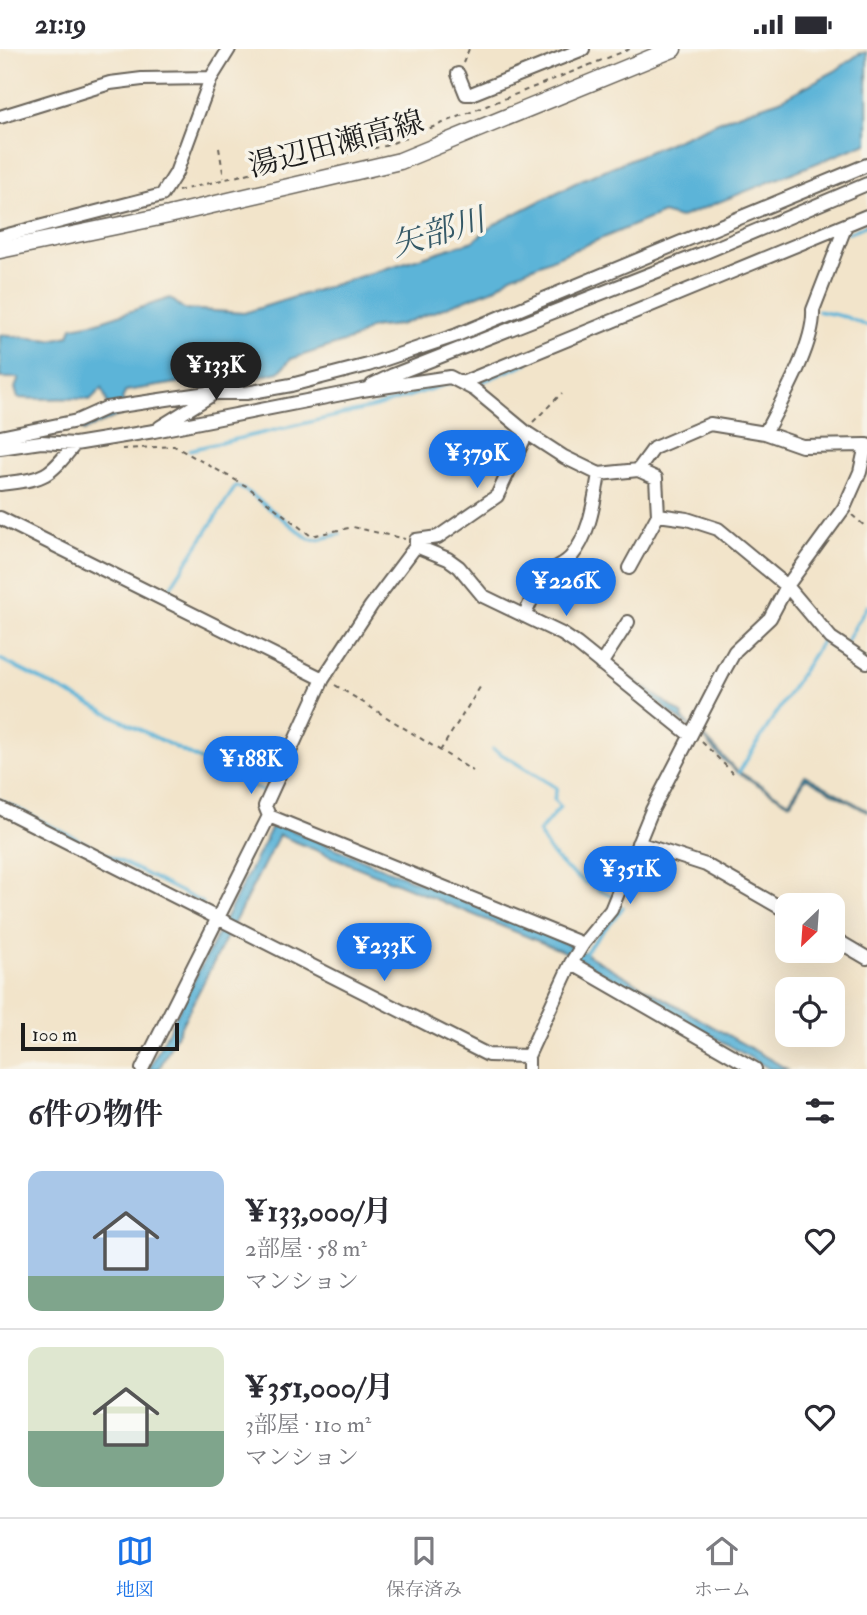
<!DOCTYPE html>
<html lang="ja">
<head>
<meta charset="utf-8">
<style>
	body { margin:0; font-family:"IM FELL Double Pica","Noto Serif JP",serif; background:#f7f7f7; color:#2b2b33; height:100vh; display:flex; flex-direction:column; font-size:26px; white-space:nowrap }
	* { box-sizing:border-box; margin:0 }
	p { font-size:23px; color:#7c7c81 }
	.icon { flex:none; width:38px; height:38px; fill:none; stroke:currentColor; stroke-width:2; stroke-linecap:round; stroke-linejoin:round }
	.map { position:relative; height:1020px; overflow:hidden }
	.details { display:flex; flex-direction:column; background:#fff; flex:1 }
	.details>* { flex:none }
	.needle { width:46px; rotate:205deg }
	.tools { position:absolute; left:775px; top:844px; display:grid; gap:14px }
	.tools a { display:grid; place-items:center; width:70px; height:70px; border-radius:14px; background:#fff; box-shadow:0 7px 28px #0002; font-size:35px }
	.scale { position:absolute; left:21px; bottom:18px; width:158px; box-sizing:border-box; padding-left:7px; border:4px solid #1c1c1c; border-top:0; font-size:19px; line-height:24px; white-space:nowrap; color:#1c1c1c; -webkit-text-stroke:5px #f7f3e8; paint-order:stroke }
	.price { position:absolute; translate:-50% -60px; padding:0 16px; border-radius:24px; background:#1a73e8; color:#fff; font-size:23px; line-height:46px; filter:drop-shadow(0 2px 4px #0008) }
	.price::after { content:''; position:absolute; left:50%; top:42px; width:21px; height:16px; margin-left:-10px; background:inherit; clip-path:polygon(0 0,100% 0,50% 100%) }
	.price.active { background:#222; color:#fff }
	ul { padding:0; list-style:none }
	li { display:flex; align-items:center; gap:21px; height:175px; padding:0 28px }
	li+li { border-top:2px solid #e1e1e2 }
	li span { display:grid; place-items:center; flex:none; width:196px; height:140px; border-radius:14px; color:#555 }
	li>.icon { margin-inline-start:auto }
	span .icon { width:84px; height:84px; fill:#fffc; stroke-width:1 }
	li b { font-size:30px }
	h2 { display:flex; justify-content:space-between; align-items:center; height:84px; padding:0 28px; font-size:30px }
	.status { display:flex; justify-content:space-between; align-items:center; height:49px; padding:0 35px; background:#fff; direction:ltr }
	.status svg { height:19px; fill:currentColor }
	.menu { display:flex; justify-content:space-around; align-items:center; height:98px; border-top:2px solid #e1e1e2; background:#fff; font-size:19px; color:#7c7c81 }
	.menu a { display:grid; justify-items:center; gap:4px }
	.menu .active { color:#1a73e8 }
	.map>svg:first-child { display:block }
	.water { fill:#5bb4d8; stroke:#3c687a; stroke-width:2 }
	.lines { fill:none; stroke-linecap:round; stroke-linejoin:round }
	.stream { stroke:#5bb4d8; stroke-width:3.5 }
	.minor-casing { stroke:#676259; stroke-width:16 }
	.major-casing { stroke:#676259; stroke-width:19 }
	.path { stroke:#676259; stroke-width:2; stroke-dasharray:5 5; stroke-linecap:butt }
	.minor { stroke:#fff; stroke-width:12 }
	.major { stroke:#fff; stroke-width:16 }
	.labels { text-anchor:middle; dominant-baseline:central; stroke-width:7; stroke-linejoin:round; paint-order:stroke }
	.street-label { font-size:30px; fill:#1c1c1c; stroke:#f7f3e8 }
	.water-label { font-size:32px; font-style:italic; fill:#355967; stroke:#f7f3e8 }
</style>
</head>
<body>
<div class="status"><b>21:19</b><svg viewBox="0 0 49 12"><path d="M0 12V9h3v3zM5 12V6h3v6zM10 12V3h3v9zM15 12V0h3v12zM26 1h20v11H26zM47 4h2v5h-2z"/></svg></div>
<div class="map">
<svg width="867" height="1020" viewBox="0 0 867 1020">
	<rect width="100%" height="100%" fill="#f7f3e8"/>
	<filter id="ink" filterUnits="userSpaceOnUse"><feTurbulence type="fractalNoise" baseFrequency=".0143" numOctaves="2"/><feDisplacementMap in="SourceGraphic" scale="14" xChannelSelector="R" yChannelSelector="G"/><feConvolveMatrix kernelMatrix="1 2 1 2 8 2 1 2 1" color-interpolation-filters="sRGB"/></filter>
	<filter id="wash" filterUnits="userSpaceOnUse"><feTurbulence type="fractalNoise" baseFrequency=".00686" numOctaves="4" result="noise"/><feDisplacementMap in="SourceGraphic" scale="28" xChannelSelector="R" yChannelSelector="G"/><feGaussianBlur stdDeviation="1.57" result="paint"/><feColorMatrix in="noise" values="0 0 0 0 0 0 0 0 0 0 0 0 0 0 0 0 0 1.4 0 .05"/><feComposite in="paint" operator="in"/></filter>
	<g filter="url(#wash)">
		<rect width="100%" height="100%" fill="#f2e4ca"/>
		<!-- water -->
		<path class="water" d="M867,3V94L679,169L663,164L511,227L494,240L399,276L370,279L356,289L291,310L279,323L243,331H197L126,342L122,350L129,362L83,382L81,378L107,365V354L102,339L90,351C67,348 43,351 18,349L15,339L19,329H0V286L51,291L69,287L72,278L98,273L170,249L184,260L244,264L473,192L493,176L581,131L735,66L780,51L835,22L859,5Z
			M608,612L683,666L682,669L706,689L736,721L789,753L805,726L867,761V763L806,729L791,753L788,754L737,723L721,709L706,691L607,614Z
			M274,774L572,897L787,1020H770L572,906L279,786L159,1020H149Z"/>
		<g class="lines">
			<!-- stream -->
			<path class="stream" d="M848,184L867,176
				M818,262L846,268L867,277
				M477,335L527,314
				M189,401L375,358L450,334
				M166,545L236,437L248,443L309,490L317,491L340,485
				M845,595L867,557
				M0,610L264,743
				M493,700L557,739L554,750L560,758L539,783C551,814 583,834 612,847
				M739,723L823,590L841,605L867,620
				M0,751L203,854
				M583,908C593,889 611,876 623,858"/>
		</g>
	</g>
	<g filter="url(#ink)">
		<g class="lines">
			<!-- minor casing -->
			<g class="minor-casing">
				<path id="minor" d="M458,25L466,45H471L583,0
					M0,68L110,34L142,30L211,29
					M0,188L162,146L176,124L211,29L229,0
					M462,334L867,167
					M372,336L393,326L701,205L867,135
					M160,378L210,347
					M765,384C781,353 815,295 813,261L846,176
					M0,388L77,372L106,359L207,344H246L291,336L368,316L457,286L867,116
					M0,399L41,393L75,395L154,382L362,341L450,328L475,341L527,384L564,408L599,425L638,421L656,429L658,466L687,470L718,480L787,537L831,589L867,613
					M638,421L654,399L710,375L765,384L802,397L867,396
					M0,435C45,429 46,431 75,395
					M0,469L323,630
					M416,497L448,510L459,518L483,547L562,585L577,595L690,686
					M629,519L658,466
					M524,567C531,553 537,535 549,524C555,518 565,515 571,508C590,486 594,453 599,425
					M601,615L628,573
					M0,759L488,1006L528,1007
					M269,767L583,895
					M638,794L706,816L788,863
					M833,889L867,909
					M571,914L755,1020
					M142,1020L269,767L265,757L323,630L371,557L416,497V491L438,488L497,447L527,384
					M528,1020V1007L571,914L583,895L611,861L652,761L726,618L735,602L770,569L787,537L844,459L860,423L866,396"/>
			</g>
			<!-- major casing -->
			<g class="major-casing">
				<path id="major" d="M0,201L169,166L400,112L673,0"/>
			</g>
			<!-- path -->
			<path class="path" d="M463,14L469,0
				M219,99L224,129
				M178,142L254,123L385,97L630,0
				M533,373L562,344
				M122,400L174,397L248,438L311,487L353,478L405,490
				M852,466L867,479
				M335,636L473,722
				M702,693L733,724
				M440,702L482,635"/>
			<!-- minor -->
			<use href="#minor" class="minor"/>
			<!-- major -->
			<use href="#major" class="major"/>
		</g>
	</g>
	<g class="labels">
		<!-- street labels -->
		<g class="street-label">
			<text transform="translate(336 95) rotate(-15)">湯辺田瀬高線</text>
		</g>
		<!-- water labels -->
		<g class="water-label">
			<text transform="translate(438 184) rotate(-17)">矢部川</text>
		</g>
	</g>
</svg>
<div class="tools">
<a><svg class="needle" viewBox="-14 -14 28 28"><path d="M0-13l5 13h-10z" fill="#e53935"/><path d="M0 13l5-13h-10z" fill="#7c7c81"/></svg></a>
<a><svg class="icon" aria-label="locate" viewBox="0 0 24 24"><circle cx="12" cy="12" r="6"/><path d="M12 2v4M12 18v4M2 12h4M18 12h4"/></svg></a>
</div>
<div class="scale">100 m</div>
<b class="price active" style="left:216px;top:353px">¥133K</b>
<b class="price" style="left:477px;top:441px">¥379K</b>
<b class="price" style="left:566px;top:569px">¥226K</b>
<b class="price" style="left:251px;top:747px">¥188K</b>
<b class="price" style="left:630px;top:857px">¥351K</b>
<b class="price" style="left:384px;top:934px">¥233K</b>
</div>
<section class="details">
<h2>6件の物件<svg class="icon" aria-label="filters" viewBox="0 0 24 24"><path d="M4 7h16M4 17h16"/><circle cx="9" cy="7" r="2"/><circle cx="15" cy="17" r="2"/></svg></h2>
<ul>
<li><span style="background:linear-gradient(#a9c7e8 75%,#7fa58c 0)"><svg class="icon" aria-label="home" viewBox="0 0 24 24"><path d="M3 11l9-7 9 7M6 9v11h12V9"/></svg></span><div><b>¥133,000/月</b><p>2部屋 · 58 m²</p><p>マンション</p></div><svg class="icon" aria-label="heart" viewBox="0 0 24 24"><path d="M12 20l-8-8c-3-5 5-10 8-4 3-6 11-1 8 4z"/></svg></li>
<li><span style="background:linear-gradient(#dfe7d0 60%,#7fa58c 0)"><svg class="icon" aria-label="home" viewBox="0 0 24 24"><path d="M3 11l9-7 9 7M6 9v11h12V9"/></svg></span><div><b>¥351,000/月</b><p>3部屋 · 110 m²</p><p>マンション</p></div><svg class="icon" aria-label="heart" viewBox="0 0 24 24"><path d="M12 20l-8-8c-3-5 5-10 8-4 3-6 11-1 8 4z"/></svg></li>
</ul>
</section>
<nav class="menu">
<a class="active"><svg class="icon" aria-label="map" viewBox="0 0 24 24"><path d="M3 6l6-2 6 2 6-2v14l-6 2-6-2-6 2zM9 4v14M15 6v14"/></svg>地図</a>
<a><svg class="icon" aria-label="saved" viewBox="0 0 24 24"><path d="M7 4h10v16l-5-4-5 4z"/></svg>保存済み</a>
<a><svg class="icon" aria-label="home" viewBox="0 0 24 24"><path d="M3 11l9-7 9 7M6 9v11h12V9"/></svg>ホーム</a>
</nav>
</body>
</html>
